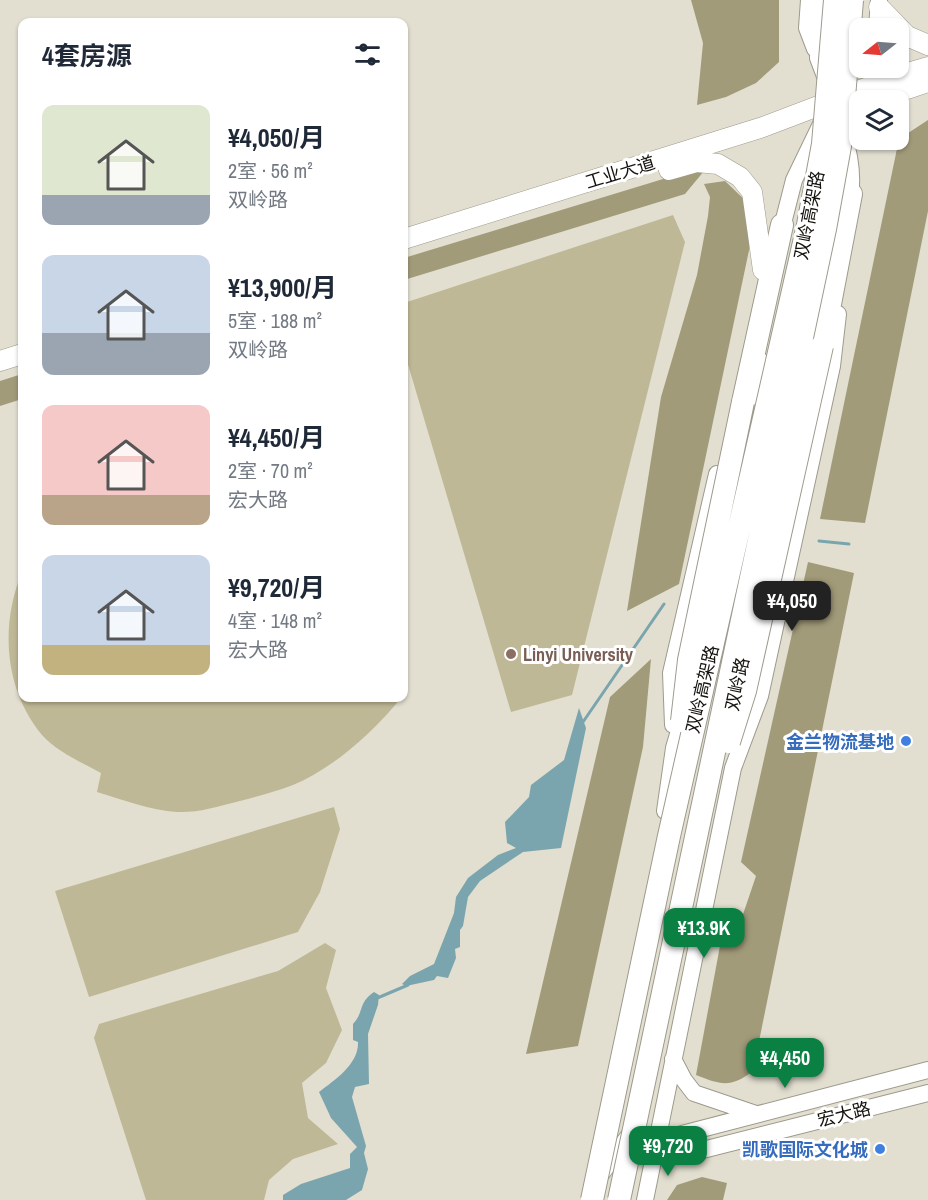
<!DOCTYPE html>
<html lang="zh">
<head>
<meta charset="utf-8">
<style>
	body { margin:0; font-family:"Archivo Narrow","Noto Sans SC",sans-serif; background:#f2f2f3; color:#1f2937; height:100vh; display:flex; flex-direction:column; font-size:22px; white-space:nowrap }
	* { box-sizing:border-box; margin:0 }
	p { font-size:20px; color:#747a83 }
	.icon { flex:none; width:33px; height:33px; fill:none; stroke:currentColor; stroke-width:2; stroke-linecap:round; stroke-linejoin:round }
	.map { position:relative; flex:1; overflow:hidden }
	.side { position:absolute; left:18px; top:18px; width:390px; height:684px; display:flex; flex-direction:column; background:#fff; border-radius:12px; box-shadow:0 2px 4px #0004 }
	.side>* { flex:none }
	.needle { width:39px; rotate:253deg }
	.tools { position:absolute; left:849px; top:18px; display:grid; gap:12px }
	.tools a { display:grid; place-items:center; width:60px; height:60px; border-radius:12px; background:#fff; box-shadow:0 2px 4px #0004; font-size:30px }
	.price { position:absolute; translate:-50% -51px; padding:0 14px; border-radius:12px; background:#0b8043; color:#fff; font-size:20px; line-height:39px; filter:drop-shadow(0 2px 3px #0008) }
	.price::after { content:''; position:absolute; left:50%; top:36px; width:18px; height:14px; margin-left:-9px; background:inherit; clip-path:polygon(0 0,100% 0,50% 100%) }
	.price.current { background:#222; color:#fff }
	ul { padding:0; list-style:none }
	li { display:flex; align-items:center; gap:18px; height:150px; padding:0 24px }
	li span { display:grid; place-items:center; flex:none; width:168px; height:120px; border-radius:12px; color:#555 }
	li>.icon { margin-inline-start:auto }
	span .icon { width:72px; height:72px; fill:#fffc; stroke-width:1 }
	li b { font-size:26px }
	h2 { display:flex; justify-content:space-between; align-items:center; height:72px; padding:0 24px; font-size:26px }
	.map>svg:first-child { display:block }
	.green { fill:#bfb896 }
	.forest { fill:#a29b7a }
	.water { fill:#7ba5ae }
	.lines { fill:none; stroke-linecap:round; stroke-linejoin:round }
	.stream { stroke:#7ba5ae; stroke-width:3 }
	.secondary-casing { stroke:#9d9a8d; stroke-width:18 }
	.primary-casing { stroke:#9d9a8d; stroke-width:21 }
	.highway-casing { stroke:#9d9a8d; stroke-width:24 }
	.secondary { stroke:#fff; stroke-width:16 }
	.primary { stroke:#fff; stroke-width:20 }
	.highway { stroke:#fff; stroke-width:22 }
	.highway-bridge-casing { stroke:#9d9a8d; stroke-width:24; stroke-linecap:butt }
	.highway-bridge { stroke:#fff; stroke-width:22 }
	.education-dot { fill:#8d6e63; stroke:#fff; stroke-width:2 }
	.shop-dot { fill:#3f7fe0; stroke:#fff; stroke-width:2 }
	.labels { text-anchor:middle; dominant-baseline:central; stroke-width:6; stroke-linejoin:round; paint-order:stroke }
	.street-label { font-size:18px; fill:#14130e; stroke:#fff }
	.education-label { font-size:18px; font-weight:bold; fill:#785e54; stroke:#fff; text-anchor:start }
	.shop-label { font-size:18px; font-weight:bold; fill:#366cbe; stroke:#fff; text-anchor:end }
</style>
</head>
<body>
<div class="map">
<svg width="928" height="1200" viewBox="0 0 928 1200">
	<rect width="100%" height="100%" fill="#e2dfd0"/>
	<!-- green -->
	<path class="green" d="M673,215L685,242L572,695L511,712L404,351V303Z
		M22,572V698H398L400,699C374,732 332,769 293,785C275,792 255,797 236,802C216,807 197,813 177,812C150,810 123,800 97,792L101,773C81,762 57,752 42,735C4,689 0,625 22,572Z
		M334,807L340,829L320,892L298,932L89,997L55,891Z
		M325,943L336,950L326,988L342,1030L326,1063L302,1083L308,1118L338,1144L293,1159L269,1180L264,1200H146L94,1038L99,1024L278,971Z"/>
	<!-- forest -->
	<path class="forest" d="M691,0H779V62L756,83L726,97L697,105L703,43Z
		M928,120V211L865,523L820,519L899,139Z
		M709,165L685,194L404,280V258Z
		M725,181L748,203L752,236L679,584L627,611L661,397L697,275L708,216L710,197L704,184Z
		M22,374V399L0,406V381Z
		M808,562L854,573L753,1071C731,1088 721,1085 696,1075L722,935L737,932L756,876L741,862Z
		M651,659L643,747L578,1046L526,1054L610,697Z
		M702,1177L727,1183L723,1200H667L677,1185Z"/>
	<!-- water -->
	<path class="water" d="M579,708L586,728L561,848L523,852L480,881L468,897L463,926L460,930V947L455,949L456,958L448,978L437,976L434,980L406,986L402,984L410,976L434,964L454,913L456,897L468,878L498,855L516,848L507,843L505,822L529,797L531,785L564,760Z
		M374,992L379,995L378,1005L368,1034L369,1084L355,1087L352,1097L366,1146L364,1153L368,1169L362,1190L346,1200H283V1195L301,1184L350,1168V1154L357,1147L331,1118L319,1092C335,1080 359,1064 358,1042L353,1040V1024C365,1011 357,1004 374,992Z"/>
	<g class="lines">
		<!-- stream -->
		<path class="stream" d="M819,541L849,544
			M583,722L664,604
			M375,999L408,985"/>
		<!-- secondary casing -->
		<g class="secondary-casing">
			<path id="secondary" d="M809,0L807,28L815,49
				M821,0L818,58L826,79
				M877,28L879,0
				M843,132C850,155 855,180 848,203
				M780,235L794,180L822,122
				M747,446L762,362
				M673,725L671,673L717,474
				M665,811L674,748L685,710
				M673,1059L684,1080L694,1093L756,1114
				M657,1148L679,1156L928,1093
				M619,1155L657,1148L682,1134L928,1070
				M599,1177L630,1134
				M645,1200L733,768L760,696L832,366L838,314"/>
		</g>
		<!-- primary casing -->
		<g class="primary-casing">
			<path id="primary" d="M879,7L907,36L928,45
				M864,96L898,92L928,82
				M669,170L697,162L718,164L740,177L752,192L763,270
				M404,239L763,127L897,76L928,67
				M0,361L22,354"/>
		</g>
		<!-- highway casing -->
		<g class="highway-casing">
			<path id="highway" d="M822,346L851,194
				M743,402L782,225"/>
		</g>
		<!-- secondary -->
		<use href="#secondary" class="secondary"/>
		<!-- primary -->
		<use href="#primary" class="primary"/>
		<!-- highway -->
		<use href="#highway" class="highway"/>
		<!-- highway-bridge casing -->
		<g class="highway-bridge-casing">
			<path id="highway-bridge" d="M682,721L689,660L743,402
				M729,742L745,691L822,346
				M592,1200L669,836L808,225L823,144L835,0
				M619,1200L825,229L840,146L852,0"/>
		</g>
		<!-- highway-bridge -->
		<use href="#highway-bridge" class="highway-bridge"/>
	</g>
	<!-- markers -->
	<circle class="education-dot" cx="511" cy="654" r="6"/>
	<g class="shop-dot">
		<circle cx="906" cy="741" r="6"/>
		<circle cx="880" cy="1149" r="6"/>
	</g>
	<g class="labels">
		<!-- street labels -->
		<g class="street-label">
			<text transform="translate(620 172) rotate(-17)">工业大道</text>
			<text transform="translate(809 215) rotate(-79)">双岭高架路</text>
			<text transform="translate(737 684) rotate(-78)">双岭路</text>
			<text transform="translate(702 689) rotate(-77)">双岭高架路</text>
			<text transform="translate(844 1114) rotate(-14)">宏大路</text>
		</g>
		<!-- education labels -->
		<g class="education-label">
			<text x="523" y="654">Linyi University</text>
		</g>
		<!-- shop labels -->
		<g class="shop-label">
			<text x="894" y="741">金兰物流基地</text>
			<text x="868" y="1149">凯歌国际文化城</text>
		</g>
	</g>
</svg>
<div class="tools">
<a><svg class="needle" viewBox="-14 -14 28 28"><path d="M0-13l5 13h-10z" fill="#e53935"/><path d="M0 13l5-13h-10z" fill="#747a83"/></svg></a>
<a><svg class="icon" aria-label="layers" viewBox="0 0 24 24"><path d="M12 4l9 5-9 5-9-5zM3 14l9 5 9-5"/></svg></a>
</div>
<b class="price current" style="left:792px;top:632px">¥4,050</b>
<b class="price" style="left:704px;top:959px">¥13.9K</b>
<b class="price" style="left:785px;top:1089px">¥4,450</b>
<b class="price" style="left:668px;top:1177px">¥9,720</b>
<section class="side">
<h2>4套房源<svg class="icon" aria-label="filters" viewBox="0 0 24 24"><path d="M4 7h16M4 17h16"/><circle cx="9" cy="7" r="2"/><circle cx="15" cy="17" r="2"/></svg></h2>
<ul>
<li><span style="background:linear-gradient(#dfe7d0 75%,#9aa5b1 0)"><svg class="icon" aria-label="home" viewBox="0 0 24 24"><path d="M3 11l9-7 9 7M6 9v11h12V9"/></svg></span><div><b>¥4,050/月</b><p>2室 · 56 m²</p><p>双岭路</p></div></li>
<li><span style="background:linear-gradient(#c9d6e8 65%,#9aa5b1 0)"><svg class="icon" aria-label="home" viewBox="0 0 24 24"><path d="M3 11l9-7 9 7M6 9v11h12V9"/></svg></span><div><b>¥13,900/月</b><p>5室 · 188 m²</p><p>双岭路</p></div></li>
<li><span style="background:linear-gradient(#f6c9c9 75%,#b9a48a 0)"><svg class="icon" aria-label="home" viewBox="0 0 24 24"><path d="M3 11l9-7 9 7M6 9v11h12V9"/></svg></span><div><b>¥4,450/月</b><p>2室 · 70 m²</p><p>宏大路</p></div></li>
<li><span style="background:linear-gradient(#c9d6e8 75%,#c2b280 0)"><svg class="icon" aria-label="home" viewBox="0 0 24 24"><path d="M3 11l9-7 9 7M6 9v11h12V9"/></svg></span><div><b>¥9,720/月</b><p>4室 · 148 m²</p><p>宏大路</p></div></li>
</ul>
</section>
</div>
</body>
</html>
